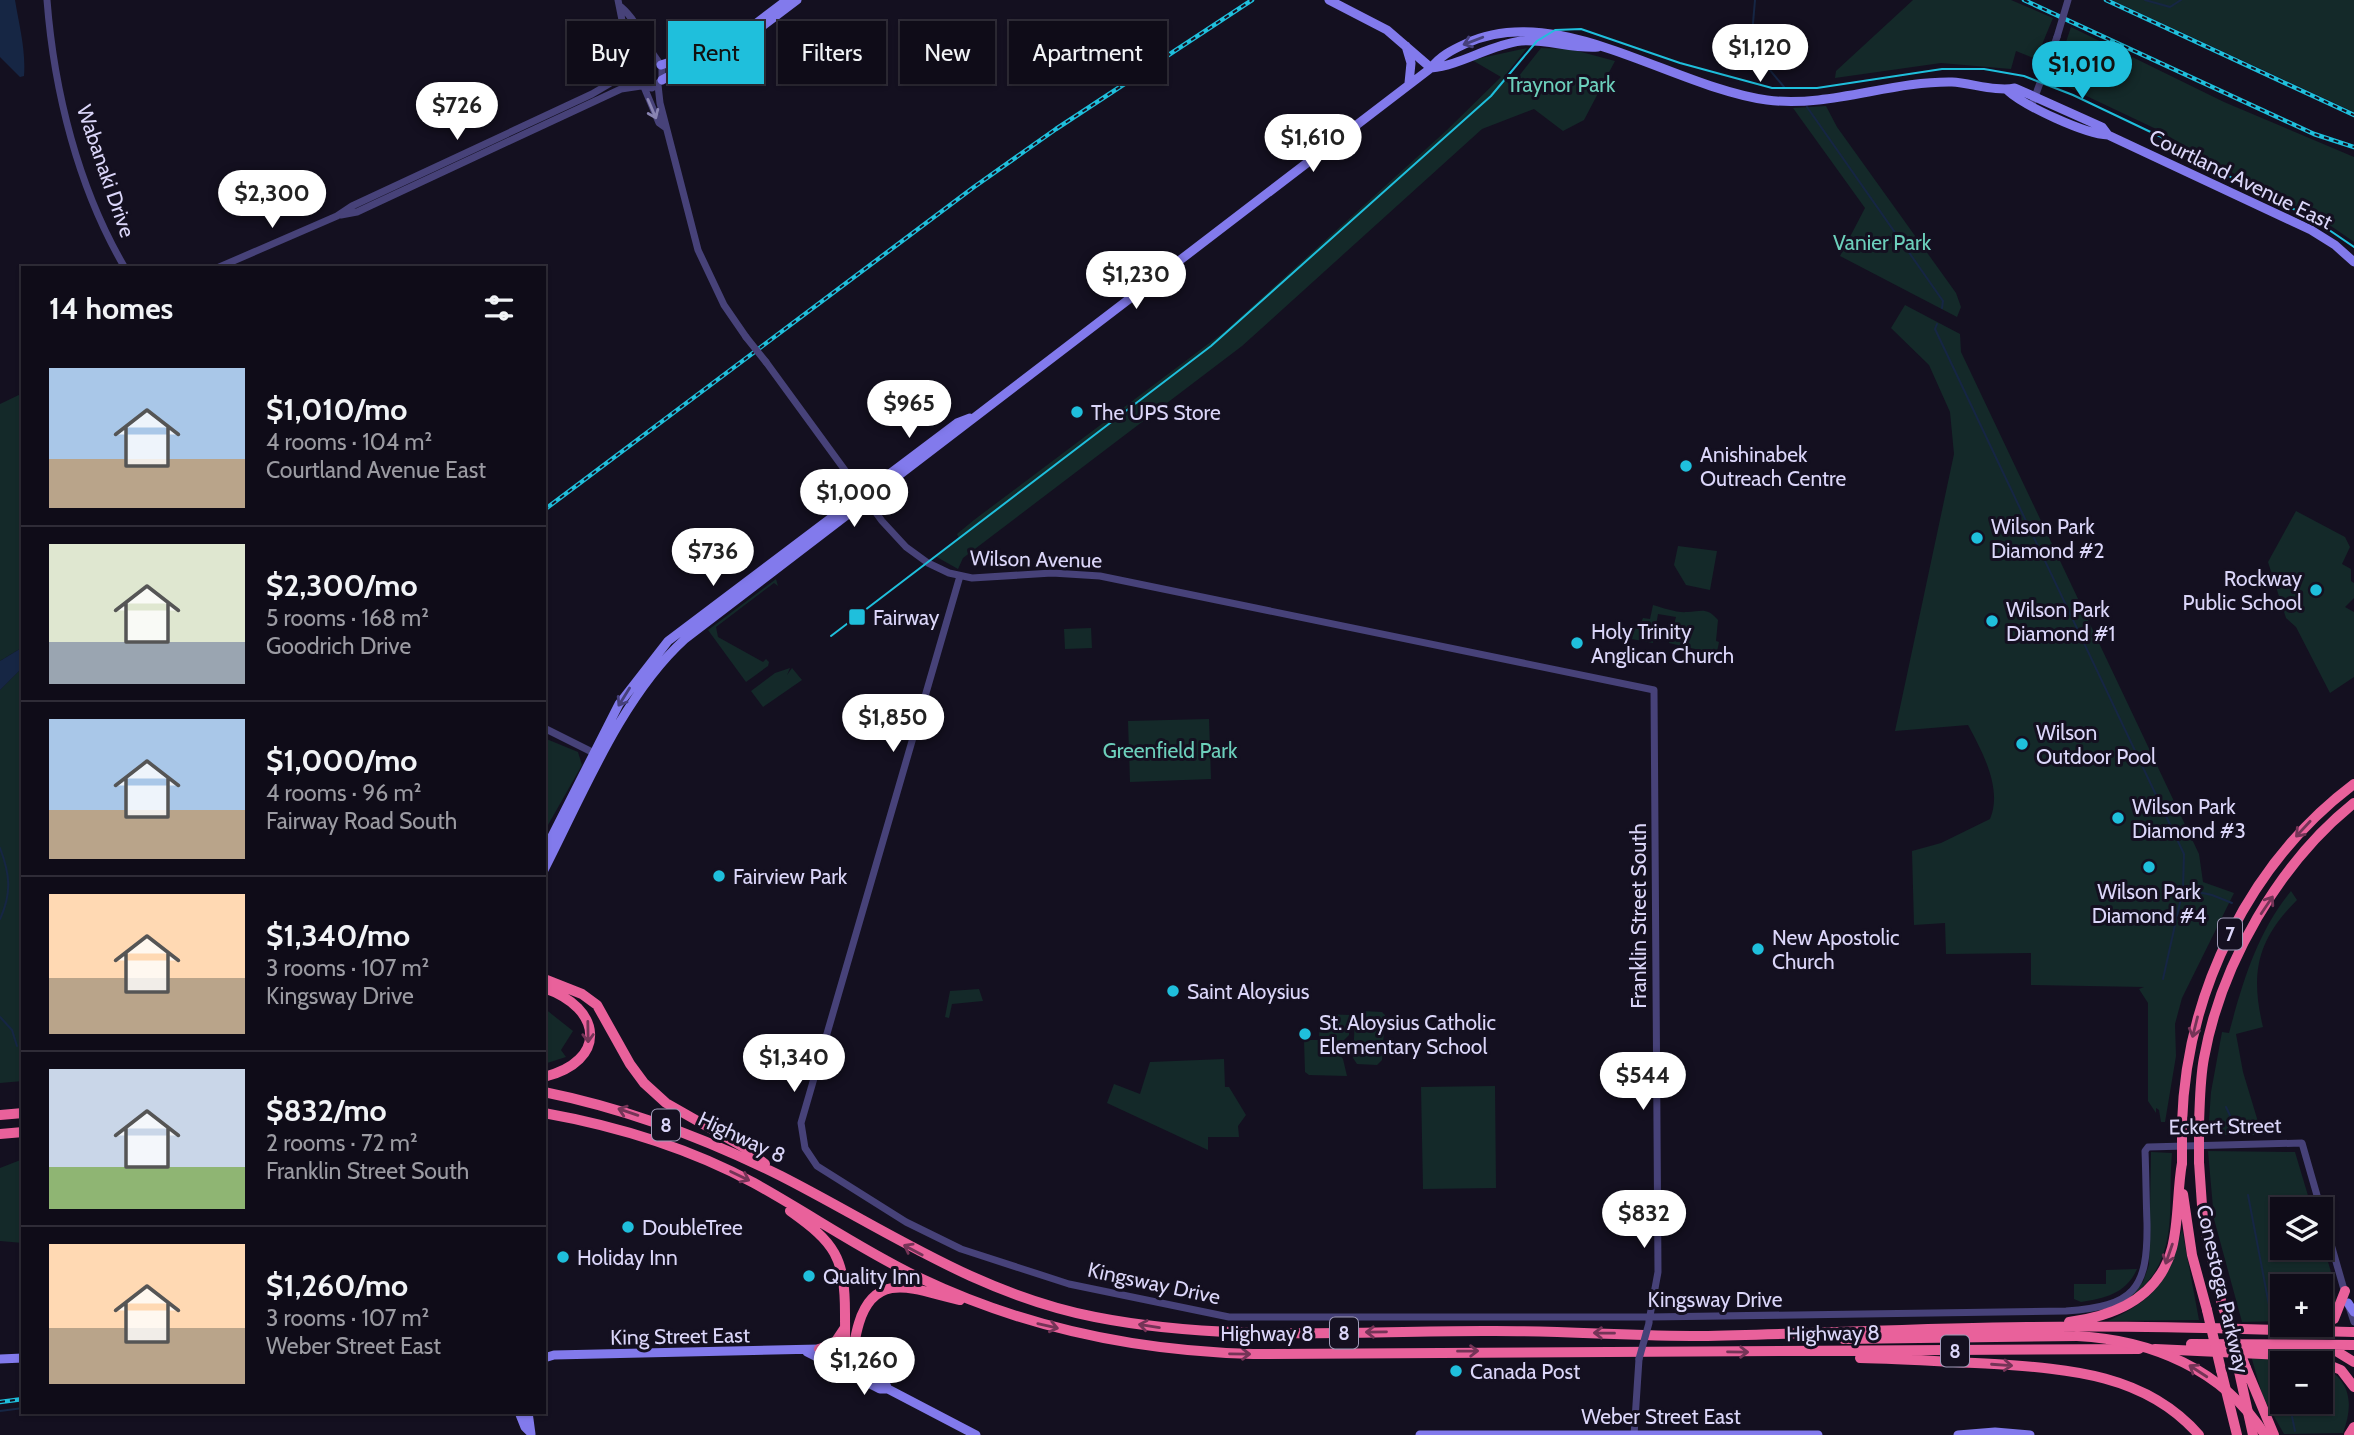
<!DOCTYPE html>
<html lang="en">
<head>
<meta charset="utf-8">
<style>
	body { margin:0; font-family:Cabin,sans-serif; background:#1d1a25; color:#f1f3f6; height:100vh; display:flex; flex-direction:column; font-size:26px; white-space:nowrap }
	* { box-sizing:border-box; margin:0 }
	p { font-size:23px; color:#9b9ba2 }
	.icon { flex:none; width:38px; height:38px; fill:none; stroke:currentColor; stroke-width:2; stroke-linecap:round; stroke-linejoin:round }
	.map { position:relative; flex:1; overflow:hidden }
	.sheet { position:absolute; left:21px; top:266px; width:525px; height:1148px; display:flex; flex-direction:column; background:#0f0c18; border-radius:0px; box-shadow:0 2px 5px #0004,0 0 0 2px #2f2c37 }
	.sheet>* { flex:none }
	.hud { position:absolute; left:567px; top:21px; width:665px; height:63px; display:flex; gap:14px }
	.controls { position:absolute; left:2270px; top:1197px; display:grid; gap:14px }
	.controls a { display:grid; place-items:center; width:63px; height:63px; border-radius:0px; background:#0f0c18; box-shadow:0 2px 5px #0004,0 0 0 2px #2f2c37; font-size:35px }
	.price { position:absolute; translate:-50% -60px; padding:0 16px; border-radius:24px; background:#fff; color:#222; font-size:23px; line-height:46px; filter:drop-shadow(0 2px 4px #0008) }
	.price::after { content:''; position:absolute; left:50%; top:42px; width:21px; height:16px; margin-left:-10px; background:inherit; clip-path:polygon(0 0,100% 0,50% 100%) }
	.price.on { background:#1fbfdc; color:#111 }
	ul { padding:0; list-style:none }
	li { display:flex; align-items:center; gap:21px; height:175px; padding:0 28px }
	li+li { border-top:2px solid #2f2c37 }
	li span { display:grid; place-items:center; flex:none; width:196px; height:140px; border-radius:0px; color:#555 }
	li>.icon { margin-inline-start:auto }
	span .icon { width:84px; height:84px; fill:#fffc; stroke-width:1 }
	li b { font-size:30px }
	h2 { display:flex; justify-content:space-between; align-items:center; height:84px; padding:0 28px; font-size:30px }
	.pill { padding:0 24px; border-radius:0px; background:#0f0c18; box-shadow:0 2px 5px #0004,0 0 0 2px #2f2c37; font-size:24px; line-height:63px }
	.pill.on { background:#1fbfdc; color:#111 }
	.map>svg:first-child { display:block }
	.green { fill:#142929 }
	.water { fill:#162644 }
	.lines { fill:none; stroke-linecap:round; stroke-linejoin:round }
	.stream { stroke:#162644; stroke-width:2 }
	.tertiary { stroke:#474279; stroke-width:7 }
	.secondary { stroke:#827aec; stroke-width:9 }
	.motorway { stroke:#e9619b; stroke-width:10 }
	.tram { stroke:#1fbfdc; stroke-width:2 }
	.rail-casing { stroke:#1fbfdc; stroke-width:4.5 }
	.rail { stroke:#141020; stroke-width:2; stroke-dasharray:5; stroke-linecap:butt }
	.tertiary-bridge { stroke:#474279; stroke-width:7 }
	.motorway-bridge { stroke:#e9619b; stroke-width:10 }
	.oneway { stroke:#46407c }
	.oneway2 { stroke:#8a85b3 }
	.oneway3 { stroke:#743457 }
	.poi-dot { fill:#1fbfdc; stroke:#141020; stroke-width:2.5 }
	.labels { text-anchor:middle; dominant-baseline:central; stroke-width:6; stroke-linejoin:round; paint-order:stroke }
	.shield { fill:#141020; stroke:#9f9bb8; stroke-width:2 }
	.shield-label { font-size:19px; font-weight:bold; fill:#dbd6f9 }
	.park-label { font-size:21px; fill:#6ccfbb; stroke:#141020 }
	.street-label { font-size:21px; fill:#dbd6f9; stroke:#141020 }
	.poi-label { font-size:21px; fill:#dbd6f9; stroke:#141020; text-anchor:start }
</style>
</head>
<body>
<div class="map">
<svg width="2354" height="1435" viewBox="0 0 2354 1435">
	<rect width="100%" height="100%" fill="#141020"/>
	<!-- green -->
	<path class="green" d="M1913,0H2011L2053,18L2036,59L2016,51L2011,69L1941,63L1835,78L1836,71Z
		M2112,0H2354V112Z
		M2071,27L2224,102L2354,157V242L2318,217L2261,189L2154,128L2059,83L2062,75L2057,69Z
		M1527,48L1503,78L1511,86L1541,48L1570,49L1615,61L1584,120L1563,131L1534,109L1482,129L1242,346L963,558L958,569L935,556L959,538L957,534L974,520L1224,332L1447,130L1501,77L1472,60Z
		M1826,106L1837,127L1956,293L1961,307L1957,317L1840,256L1865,208L1793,108Z
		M1905,305L1960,334L1961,352L2199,854L2203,882L2234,893L2182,998L2175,1024L2176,1056L2165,1122H2161L2159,1110L2156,1108V1113L2148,1101V1003L2139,989L2144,987L2031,985V953L1946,954L1945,923L1914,925L1912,851L1941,843L1990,819C2003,789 1982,751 1968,725L1895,731L1954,454L1950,412L1929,365L1891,328Z
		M23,393V647L0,661V404Z
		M2296,511L2345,537L2350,547L2342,564L2351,569V581L2354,583V598L2345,607L2354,612V677L2330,693L2296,627L2286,618L2268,562Z
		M1678,546L1717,551L1710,590L1686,585L1674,565Z
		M776,579L778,586L774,583L716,627L718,637L763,662L766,659L769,662L768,666L746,682L708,630Z
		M1653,605C1663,608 1677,613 1687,612C1702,611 1707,607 1718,620L1716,641L1719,642L1715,662L1707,661L1708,652L1669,643L1676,617L1658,614L1653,643L1632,639L1635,627H1639L1643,618L1650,619Z
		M1091,628L1092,648L1065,649L1064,629Z
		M23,667V1081L0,1083V690Z
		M790,668L787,675L792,668L802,680L763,707L751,691L775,673Z
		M1209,719L1211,779L1130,782L1128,721Z
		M544,738L578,752L582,765L544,832Z
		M2291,891L2297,900C2257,940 2250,973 2263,1027L2236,1034L2243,1072L2262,1135H2208L2211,1092L2222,1032L2229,1033C2243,981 2257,933 2291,891Z
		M979,989L983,1001L952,1004L949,1018L945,1017L950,991Z
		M544,1008L573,1031L561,1050L566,1057L544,1064Z
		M1362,1011L1382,1012L1385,1015L1382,1060L1377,1065L1357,1064L1353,1058L1355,1018Z
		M1320,1014L1350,1015L1349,1035L1338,1046H1333L1343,1059L1347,1076L1309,1075L1305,1072L1304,1040H1319Z
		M1224,1059L1225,1087H1229L1246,1115L1238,1126L1239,1137H1208V1150L1107,1103L1114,1084L1140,1094L1150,1062Z
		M1495,1086L1496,1188L1423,1189L1421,1087Z
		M2208,1151L2295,1152L2312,1209H2282V1248H2320L2321,1238C2325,1255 2341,1294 2334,1311C2332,1316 2325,1318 2321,1321L2320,1286H2282V1321L2242,1322L2214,1219Z
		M2151,1152L2172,1153C2167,1209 2182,1262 2128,1299L2143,1282L2149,1265Z
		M23,1159V1243L0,1241V1168Z
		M2182,1229L2199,1320L2108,1321C2156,1299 2169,1280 2182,1229Z
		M2137,1269C2126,1294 2105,1298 2081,1302L2074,1299V1284H2106V1270Z
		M2251,1356L2315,1363H2282V1402H2320L2321,1365C2351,1380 2354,1403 2343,1433L2284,1434L2263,1397Z"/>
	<!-- water -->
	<path class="water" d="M0,0H15C19,25 26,50 24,76L20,77L0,57Z
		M23,647V667L0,690V661Z"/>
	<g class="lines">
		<!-- stream -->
		<path class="stream" d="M1755,0L1752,35L1754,51L1784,87
			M2145,0L2170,7L2181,0
			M1807,107L1943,301L1942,308
			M1937,324L1935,329L2184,854L2183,889L2163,979
			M0,848C10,874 12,893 0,919
			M2184,889L2212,895L2232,903
			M0,1017L12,1030L17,1046
			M2226,1107L2234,1124
			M2248,1195L2269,1305
			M2289,1402L2295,1431
			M0,1411L23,1408"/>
		<!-- tertiary -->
		<path class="tertiary" d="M47,0C54,91 78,188 125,268
			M618,0L622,20L639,53L635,78L641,86L652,88L662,80V66C646,49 640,23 621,7
			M658,85L660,103L698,250L724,305L746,337
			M644,87L659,123L666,128
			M2033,102L2057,37
			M341,215L357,212L621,89L641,86
			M217,268L337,216L352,206L592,94L636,68
			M766,362L882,521L906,547L928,563L949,573L972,578L1052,573L1100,576L1654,690L1658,1272L1649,1321
			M960,576L801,1123L805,1148L817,1166L906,1222L961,1249L1069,1284L1229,1317H1650L2066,1311C2134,1306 2148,1290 2147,1223C2146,1199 2146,1175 2145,1151L2148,1147L2302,1143L2345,1293
			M544,728L594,753
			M2349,1307L2354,1322
			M1634,1435L1639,1359"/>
		<!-- secondary -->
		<path class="secondary" d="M1329,0L1387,30L1431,68
			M1406,46L1411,63L1409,83
			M711,47L754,25L787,0
			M661,65L698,53
			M1431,68C1462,65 1489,45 1521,41C1547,39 1572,49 1598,47
			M662,80L757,30L797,0
			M2007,90C2024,106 2085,134 2108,135L2311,230L2335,245L2354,262
			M544,852L619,704L668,641L957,423L970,418
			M544,870C583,794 622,696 685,639L1431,68C1440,56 1452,50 1465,44C1557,0 1672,87 1767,100C1829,108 1890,81 1952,82C1971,83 1997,92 2015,88L2102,127L2108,135
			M2348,1303L2354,1312
			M807,1352L880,1389H888L976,1435
			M544,1358L554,1355L819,1349L884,1381L888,1389
			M0,1359L23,1358
			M519,1412L525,1427L530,1432
			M528,1412L531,1434
			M1420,1435H1818
			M1958,1435L1995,1432L2030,1435"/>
		<!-- motorway -->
		<path class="motorway" d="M544,979L582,994L597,1005L630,1064L644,1083L666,1103L745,1148L765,1164
			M544,988C603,1008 608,1061 544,1077
			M544,1092C628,1109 705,1138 781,1176C885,1229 977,1294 1095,1317C1227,1343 1361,1330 1495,1331C1563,1331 1632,1336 1700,1336C1809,1334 1918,1328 2027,1327C2136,1325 2245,1329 2354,1332
			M544,1113C617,1126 689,1148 754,1183C810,1214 863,1251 920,1278C1025,1328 1138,1351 1253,1354L2139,1349
			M0,1115L23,1113
			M2182,1123C2186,993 2249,863 2354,784
			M2199,1123C2200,1101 2200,1079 2204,1058C2221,964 2279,863 2354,803
			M0,1134L23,1132
			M2199,1162L2203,1220L2222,1305
			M2183,1194L2192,1255L2207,1310
			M790,1211C835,1243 845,1257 845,1314C845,1333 846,1350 841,1368
			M2069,1322C2115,1316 2159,1297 2172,1248C2179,1221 2177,1191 2182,1163
			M2310,1329L2334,1319L2345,1291
			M1843,1339L2077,1336
			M2191,1344L2354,1345
			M2328,1346L2354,1362
			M819,1349L834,1344L844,1329
			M2155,1349L2307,1356L2341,1370L2354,1387
			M1860,1358C1905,1359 1949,1362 1994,1364C2069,1369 2146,1374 2199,1435
			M2238,1367L2253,1435
			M2246,1368L2274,1435
			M2221,1370L2237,1435
			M847,1371C853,1356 854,1339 859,1323C876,1267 920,1292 960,1300
			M2349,1435L2354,1427"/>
		<!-- tram -->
		<path class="tram" d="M831,636L1211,346L1491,96L1537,41L1555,30L1581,29L1680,63L1772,88H1817L1942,69H1984L2024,76L2073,95L2159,136L2248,187L2310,217L2354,247"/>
		<!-- rail casing -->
		<g class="rail-casing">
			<path id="rail" d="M2024,0L2314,134L2354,147
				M2106,0L2354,115
				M544,510L974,187L1056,129L1252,0
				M0,1402L23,1399"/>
		</g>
		<!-- rail -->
		<use href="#rail" class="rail"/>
		<!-- tertiary-bridge -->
		<path class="tertiary-bridge" d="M2057,37L2068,0
			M746,337L766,362
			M1639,1359L1649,1323"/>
		<!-- motorway-bridge -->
		<path class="motorway-bridge" d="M2182,1123V1163
			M2199,1123V1162
			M2222,1305L2246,1368
			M2207,1310L2221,1370
			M2077,1336C2151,1340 2223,1369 2265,1435"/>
	</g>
	<!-- one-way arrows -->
	<defs><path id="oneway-shaft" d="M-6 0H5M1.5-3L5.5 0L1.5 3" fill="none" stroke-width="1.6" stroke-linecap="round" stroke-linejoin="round" transform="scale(1.75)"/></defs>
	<g class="oneway">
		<use href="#oneway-shaft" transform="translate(1473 41) rotate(159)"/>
		<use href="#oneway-shaft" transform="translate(624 697) rotate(122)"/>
	</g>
	<use class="oneway2" href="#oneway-shaft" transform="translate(652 109) rotate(67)"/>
	<g class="oneway3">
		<use href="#oneway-shaft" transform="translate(2303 829) rotate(133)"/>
		<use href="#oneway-shaft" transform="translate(2267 905) rotate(-56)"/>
		<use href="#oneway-shaft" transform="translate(2195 1027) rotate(104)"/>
		<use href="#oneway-shaft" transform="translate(588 1032) rotate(89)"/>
		<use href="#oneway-shaft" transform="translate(628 1112) rotate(-161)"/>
		<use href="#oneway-shaft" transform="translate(740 1176) rotate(26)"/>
		<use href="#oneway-shaft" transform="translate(913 1250) rotate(-152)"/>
		<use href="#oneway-shaft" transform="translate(2169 1254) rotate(109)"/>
		<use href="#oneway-shaft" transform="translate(1048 1326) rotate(13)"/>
		<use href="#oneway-shaft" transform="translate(1149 1326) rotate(-171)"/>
		<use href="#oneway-shaft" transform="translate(1376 1332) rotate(179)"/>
		<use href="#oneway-shaft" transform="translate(1604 1333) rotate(-179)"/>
		<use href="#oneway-shaft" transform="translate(1468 1351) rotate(-1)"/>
		<use href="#oneway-shaft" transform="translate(1738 1352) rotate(1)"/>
		<use href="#oneway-shaft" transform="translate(1240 1354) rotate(1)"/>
		<use href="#oneway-shaft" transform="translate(2002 1365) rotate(4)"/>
		<use href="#oneway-shaft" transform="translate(2198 1371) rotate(-147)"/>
	</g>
	<!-- markers -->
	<g class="poi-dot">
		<circle cx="1077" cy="412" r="7"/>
		<circle cx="1686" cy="466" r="7"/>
		<circle cx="1977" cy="538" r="7"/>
		<circle cx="2316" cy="590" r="7"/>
		<rect x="848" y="608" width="18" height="18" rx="3.5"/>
		<circle cx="1992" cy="621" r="7"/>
		<circle cx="1577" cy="643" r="7"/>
		<circle cx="2022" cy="744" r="7"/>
		<circle cx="2118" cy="818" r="7"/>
		<circle cx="2149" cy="867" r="7"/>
		<circle cx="719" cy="876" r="7"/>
		<circle cx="1758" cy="949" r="7"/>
		<circle cx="1173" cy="991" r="7"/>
		<circle cx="1305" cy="1034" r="7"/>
		<circle cx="628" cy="1227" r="7"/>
		<circle cx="563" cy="1257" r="7"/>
		<circle cx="809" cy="1276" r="7"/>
		<circle cx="1456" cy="1371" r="7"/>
	</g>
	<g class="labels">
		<!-- shield labels -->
		<g class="shield">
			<rect x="2218" y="918.5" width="24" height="31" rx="5"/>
			<rect x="652" y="1109.5" width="28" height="31" rx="5"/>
			<rect x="1330" y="1317.5" width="28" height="31" rx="5"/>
			<rect x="1941" y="1335.5" width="28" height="31" rx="5"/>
		</g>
		<g class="shield-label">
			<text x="2230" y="934">7</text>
			<text x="666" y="1125">8</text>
			<text x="1344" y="1333">8</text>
			<text x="1955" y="1351">8</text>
		</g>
		<!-- park labels -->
		<g class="park-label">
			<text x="1561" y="84">Traynor Park</text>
			<text x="1882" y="242">Vanier Park</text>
			<text x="1170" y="750">Greenfield Park</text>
		</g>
		<!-- street labels -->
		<g class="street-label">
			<text transform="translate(106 171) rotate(71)">Wabanaki Drive</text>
			<text transform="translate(2241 179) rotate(26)">Courtland Avenue East</text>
			<text transform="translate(1036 559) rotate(1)">Wilson Avenue</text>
			<text transform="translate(1638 916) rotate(-90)">Franklin Street South</text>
			<text transform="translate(2225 1126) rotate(-1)">Eckert Street</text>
			<text transform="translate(742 1137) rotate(25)">Highway 8</text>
			<text transform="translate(1154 1283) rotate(12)">Kingsway Drive</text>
			<text transform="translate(2223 1289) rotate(77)">Conestoga Parkway</text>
			<text x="1715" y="1299">Kingsway Drive</text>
			<text x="1267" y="1333">Highway 8</text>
			<text transform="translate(1833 1333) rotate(-1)">Highway 8</text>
			<text transform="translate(680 1336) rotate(-1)">King Street East</text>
			<text x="1661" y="1416">Weber Street East</text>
		</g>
		<!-- poi labels -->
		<g class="poi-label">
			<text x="1091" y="412">The UPS Store</text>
			<text x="1700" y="454">Anishinabek<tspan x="1700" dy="24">Outreach Centre</tspan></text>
			<text x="1991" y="526">Wilson Park<tspan x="1991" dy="24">Diamond #2</tspan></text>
			<text x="2302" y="578" text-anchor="end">Rockway<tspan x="2302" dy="24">Public School</tspan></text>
			<text x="2006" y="609">Wilson Park<tspan x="2006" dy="24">Diamond #1</tspan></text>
			<text x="873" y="617">Fairway</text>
			<text x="1591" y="631">Holy Trinity<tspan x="1591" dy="24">Anglican Church</tspan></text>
			<text x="2036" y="732">Wilson<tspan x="2036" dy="24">Outdoor Pool</tspan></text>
			<text x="2132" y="806">Wilson Park<tspan x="2132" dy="24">Diamond #3</tspan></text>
			<text x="733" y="876">Fairview Park</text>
			<text x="2149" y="891" text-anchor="middle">Wilson Park<tspan x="2149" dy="24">Diamond #4</tspan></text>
			<text x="1772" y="937">New Apostolic<tspan x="1772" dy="24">Church</tspan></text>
			<text x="1187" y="991">Saint Aloysius</text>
			<text x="1319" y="1022">St. Aloysius Catholic<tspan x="1319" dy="24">Elementary School</tspan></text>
			<text x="642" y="1227">DoubleTree</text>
			<text x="577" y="1257">Holiday Inn</text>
			<text x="823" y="1276">Quality Inn</text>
			<text x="1470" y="1371">Canada Post</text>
		</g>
	</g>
</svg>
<div class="controls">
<a><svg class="icon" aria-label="layers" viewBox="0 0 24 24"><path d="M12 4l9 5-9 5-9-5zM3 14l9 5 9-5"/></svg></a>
<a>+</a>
<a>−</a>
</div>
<b class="price" style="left:1760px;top:84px">$1,120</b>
<b class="price on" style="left:2082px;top:101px">$1,010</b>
<b class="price" style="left:457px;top:142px">$726</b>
<b class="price" style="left:1313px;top:174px">$1,610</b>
<b class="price" style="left:272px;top:230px">$2,300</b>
<b class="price" style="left:1136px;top:311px">$1,230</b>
<b class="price" style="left:909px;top:440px">$965</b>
<b class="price" style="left:854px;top:529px">$1,000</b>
<b class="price" style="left:713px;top:588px">$736</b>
<b class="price" style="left:893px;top:754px">$1,850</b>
<b class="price" style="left:794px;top:1094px">$1,340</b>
<b class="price" style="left:1643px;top:1112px">$544</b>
<b class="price" style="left:1644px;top:1250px">$832</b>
<b class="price" style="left:864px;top:1397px">$1,260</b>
<div class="hud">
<a class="pill">Buy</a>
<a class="pill on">Rent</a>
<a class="pill">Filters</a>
<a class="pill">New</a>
<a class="pill">Apartment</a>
</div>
<section class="sheet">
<h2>14 homes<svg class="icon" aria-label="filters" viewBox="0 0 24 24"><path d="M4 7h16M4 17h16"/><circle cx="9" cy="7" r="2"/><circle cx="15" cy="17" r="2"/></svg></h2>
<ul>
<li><span style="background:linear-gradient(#a9c7e8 65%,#b9a48a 0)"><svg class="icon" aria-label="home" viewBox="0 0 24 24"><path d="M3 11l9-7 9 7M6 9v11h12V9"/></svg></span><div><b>$1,010/mo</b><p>4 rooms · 104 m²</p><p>Courtland Avenue East</p></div></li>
<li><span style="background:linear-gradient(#dfe7d0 70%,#9aa5b1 0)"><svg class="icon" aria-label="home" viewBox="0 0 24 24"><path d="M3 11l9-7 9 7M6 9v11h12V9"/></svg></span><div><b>$2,300/mo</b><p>5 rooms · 168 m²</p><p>Goodrich Drive</p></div></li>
<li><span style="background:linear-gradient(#a9c7e8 65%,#b9a48a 0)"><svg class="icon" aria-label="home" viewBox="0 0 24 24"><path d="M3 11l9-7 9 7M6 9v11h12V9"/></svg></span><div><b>$1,000/mo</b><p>4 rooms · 96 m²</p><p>Fairway Road South</p></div></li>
<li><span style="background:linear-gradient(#ffd9b3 60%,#b9a48a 0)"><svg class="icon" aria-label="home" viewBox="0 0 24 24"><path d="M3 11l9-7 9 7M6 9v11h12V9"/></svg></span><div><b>$1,340/mo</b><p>3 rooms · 107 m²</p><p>Kingsway Drive</p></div></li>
<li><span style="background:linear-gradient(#c9d6e8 70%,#8fb573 0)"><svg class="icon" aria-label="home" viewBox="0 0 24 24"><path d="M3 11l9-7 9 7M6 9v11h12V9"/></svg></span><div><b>$832/mo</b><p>2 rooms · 72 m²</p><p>Franklin Street South</p></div></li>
<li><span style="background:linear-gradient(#ffd9b3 60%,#b9a48a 0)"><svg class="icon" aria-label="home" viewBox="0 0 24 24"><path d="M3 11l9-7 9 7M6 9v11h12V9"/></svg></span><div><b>$1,260/mo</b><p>3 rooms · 107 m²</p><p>Weber Street East</p></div></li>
</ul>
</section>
</div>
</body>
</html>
